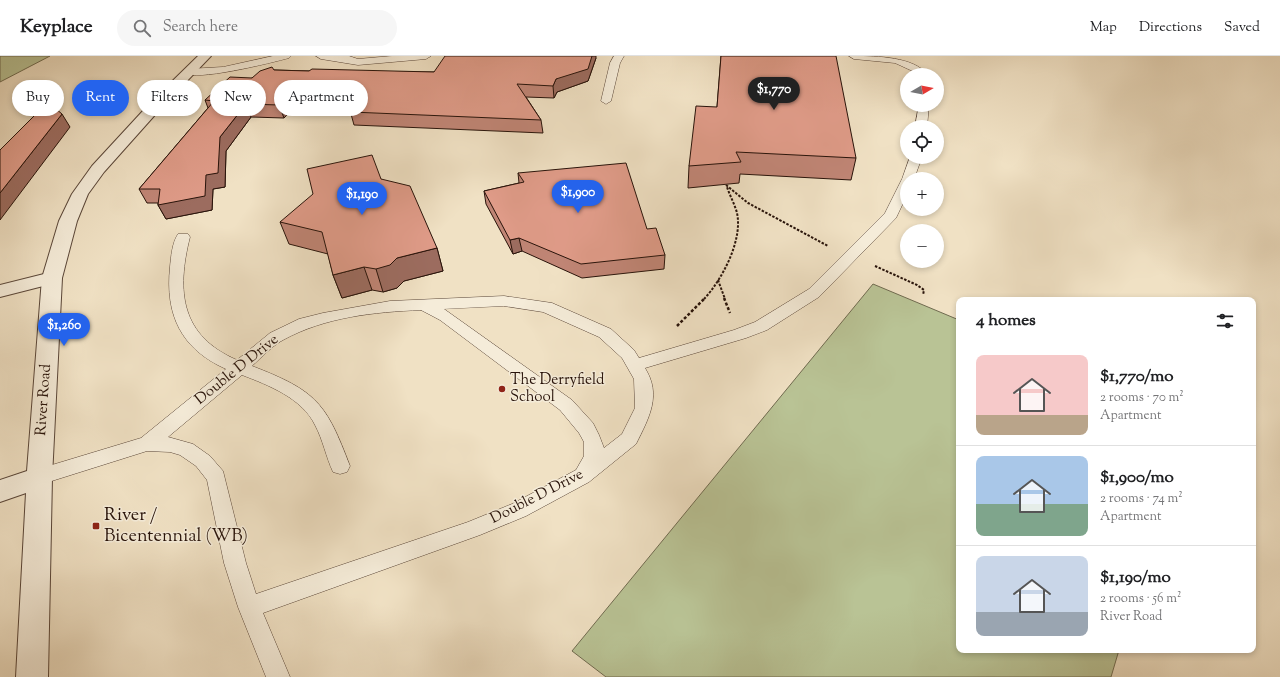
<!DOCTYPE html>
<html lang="en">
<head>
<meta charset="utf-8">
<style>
	body { margin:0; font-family:"Sorts Mill Goudy",serif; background:#f6f6f6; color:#202124; height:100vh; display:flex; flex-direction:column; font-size:15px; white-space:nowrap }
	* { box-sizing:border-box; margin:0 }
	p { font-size:13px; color:#757577 }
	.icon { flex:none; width:22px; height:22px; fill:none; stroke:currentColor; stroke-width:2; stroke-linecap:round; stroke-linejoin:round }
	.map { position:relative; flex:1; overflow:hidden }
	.drawer { position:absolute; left:956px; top:241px; width:300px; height:356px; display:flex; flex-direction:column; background:#fff; border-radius:8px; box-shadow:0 2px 6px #0003 }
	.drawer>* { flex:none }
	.banner { position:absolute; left:12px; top:24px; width:380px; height:36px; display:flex; gap:8px }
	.needle { width:26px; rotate:80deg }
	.tools { position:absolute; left:900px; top:12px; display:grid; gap:8px }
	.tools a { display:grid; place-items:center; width:44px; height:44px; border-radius:50%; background:#fff; box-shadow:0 2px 6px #0003; font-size:20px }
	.price { position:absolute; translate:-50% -34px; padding:0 9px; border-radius:14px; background:#2563eb; color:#fff; font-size:13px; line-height:26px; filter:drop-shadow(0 1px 2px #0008) }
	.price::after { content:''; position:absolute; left:50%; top:24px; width:12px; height:9px; margin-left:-6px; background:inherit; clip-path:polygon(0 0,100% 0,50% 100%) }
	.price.on { background:#222; color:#fff }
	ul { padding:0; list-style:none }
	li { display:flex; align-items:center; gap:12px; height:100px; padding:0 20px }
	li+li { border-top:1px solid #e0e0e0 }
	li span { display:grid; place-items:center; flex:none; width:112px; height:80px; border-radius:8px; color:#555 }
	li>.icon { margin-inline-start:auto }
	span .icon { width:48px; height:48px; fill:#fffc; stroke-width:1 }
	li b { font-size:17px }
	h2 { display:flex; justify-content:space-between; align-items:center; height:48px; padding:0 20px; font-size:17px }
	.tag { padding:0 14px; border-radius:18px; background:#fff; box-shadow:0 2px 6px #0003; font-size:14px; line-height:36px }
	.tag.on { background:#2563eb; color:#fff }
	header { display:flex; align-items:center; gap:24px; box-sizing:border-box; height:56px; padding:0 20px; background:#fff; border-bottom:1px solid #e0e0e0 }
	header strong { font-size:19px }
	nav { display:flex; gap:22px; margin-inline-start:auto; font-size:14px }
	.search { width:280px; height:36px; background:#f6f6f6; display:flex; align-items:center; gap:10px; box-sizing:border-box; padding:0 14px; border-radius:22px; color:#757577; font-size:15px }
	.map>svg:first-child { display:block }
	.green { fill:#b9c395; stroke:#706b50 }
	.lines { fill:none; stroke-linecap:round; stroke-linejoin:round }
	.service-casing { stroke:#5a4638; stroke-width:1 }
	.minor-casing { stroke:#5a4638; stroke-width:2 }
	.tertiary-casing { stroke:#5a4638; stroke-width:2 }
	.path-far1 { stroke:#28130a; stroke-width:2; stroke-dasharray:2.5 1.5; stroke-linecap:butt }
	.path { stroke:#28130a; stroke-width:2.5; stroke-dasharray:3 2; stroke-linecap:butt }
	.service { fill:#f5ecd9; fill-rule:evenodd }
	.minor { fill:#f5ecd9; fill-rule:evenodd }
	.tertiary { fill:#f5ecd9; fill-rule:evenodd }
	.wall { fill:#c08575; stroke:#28130a }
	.shaded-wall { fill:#9c6c5f; stroke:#28130a }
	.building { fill:#df9b88; stroke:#28130a }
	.poi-dot { fill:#8f2418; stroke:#f5ecd9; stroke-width:1.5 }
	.labels { text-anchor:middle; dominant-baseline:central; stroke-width:3; stroke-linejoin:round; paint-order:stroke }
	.street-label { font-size:15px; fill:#28130a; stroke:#f5ecd9 }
	.poi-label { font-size:15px; fill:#28130a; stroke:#f5ecd9; text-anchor:start }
	.near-poi-label { font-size:18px; fill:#28130a; stroke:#f5ecd9; text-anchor:start }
</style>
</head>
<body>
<header>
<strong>Keyplace</strong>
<div class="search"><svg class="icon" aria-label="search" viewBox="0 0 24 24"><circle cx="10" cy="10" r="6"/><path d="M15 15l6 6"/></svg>Search here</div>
<nav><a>Map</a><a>Directions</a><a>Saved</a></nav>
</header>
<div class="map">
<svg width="1280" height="621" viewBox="0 0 1280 621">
	<rect width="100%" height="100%" fill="#f0e1c4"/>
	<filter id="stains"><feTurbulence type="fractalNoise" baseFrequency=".005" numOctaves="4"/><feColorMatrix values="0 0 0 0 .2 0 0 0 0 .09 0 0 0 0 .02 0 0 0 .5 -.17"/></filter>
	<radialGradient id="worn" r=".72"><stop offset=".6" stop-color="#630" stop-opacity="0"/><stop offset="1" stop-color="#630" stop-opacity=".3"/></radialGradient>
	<!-- green -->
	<path class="green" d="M0,0H50L0,26Z
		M873,228L959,264V594H1119L1111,621H606L572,595Z"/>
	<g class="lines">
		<!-- service casing -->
		<g class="service-casing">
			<path id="service" d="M273,0H291L289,2C274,6 192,27 183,16L188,13L223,11Z
				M316,0H349L358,3L392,0H431L426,3L358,9L321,3Z
				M614,0H624L620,7L611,45L606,48L601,45L610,7Z
				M849,0C872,0 908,0 924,15L919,18L895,7L854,3Z
				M919,49H929L927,71H915Z
				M910,101H922L914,123H907V139L896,162L819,241L767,274L746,282L645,312C662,339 649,362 636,388L589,426L526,460L480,479L263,557L290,621H266L238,551L224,507L207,424L196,410L180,399L170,396L147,395L39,429L32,427L29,421L32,415L141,382L226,313C181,293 165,259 170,211C171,201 172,187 178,178H188L190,181C176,236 181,280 237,304L270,277L299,263L323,257L390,245L504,240L552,247L611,273L634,294L639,302L734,274L755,266L809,233L885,157L902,123ZM504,250L543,256L599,281L622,302L634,323L635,352L622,378L604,392L599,379L593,367L572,344L444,253ZM421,254L440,264L560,354L579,377L584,386V400L576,414L512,448L468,466L256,538L246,507L223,415L210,400L193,388L168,381L242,319C268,329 302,342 315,369C323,384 326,401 333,416L340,418L347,416L350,410C326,347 317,335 252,310C262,301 272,290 283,284C325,261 374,256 421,254Z"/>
		</g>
		<!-- minor casing -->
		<g class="minor-casing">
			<path id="minor" d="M52,216L59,218L62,222L59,226L0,241V229Z"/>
		</g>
		<!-- tertiary casing -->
		<g class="tertiary-casing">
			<path id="tertiary" d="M198,0H211L162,51L104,116L88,138L77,165L62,222L52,421L48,621H16L26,437L0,446V424L27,415L42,222L59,165L72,138L92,110L152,45Z"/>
		</g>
		<!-- path-far1 -->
		<path class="path-far1" d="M726,129L748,147L828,190
			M875,210L917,229L924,234L923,239
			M718,224L725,243
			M704,243C722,224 743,184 737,157C735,149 730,140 727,131"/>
		<!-- path -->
		<path class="path" d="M724,242L730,257
			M677,270L705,242"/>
		<!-- service -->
		<use href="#service" class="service"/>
		<!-- minor -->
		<use href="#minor" class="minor"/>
		<!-- tertiary -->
		<use href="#tertiary" class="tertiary"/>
	</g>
	<!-- wall -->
	<path class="wall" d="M721,0L856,102L851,124L740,118L739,127L688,132L689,110L717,51Z
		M596,2L588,25L557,36L554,42L526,41L541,64L543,77L354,69L351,58L290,56L284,62L251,61L226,95L225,131L213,133L212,154L166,163L158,149V147H147L139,133L208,52L205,44L252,22L274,14L309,15L434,16Z
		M518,117L647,173L665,199L664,213L582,222L522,195L513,198L486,148L484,135L519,127Z
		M381,123L437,192L443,215L404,225L397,232L383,236L372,234L342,242L333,219L328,198L289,188L280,166Z"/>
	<!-- shaded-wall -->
	<path class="shaded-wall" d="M592,0H596V2L588,25L557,36L554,42L553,30L556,23Z
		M285,43L290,56L284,62L279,49Z
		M246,48L251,61L226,95L225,131L213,133L212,154L166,163L158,149L206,119L220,81Z
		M62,58L70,71L0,164V137Z
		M519,182L522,195L513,198L510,184Z
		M437,192L443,215L404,225L397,232L383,236L376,213L397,202Z
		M364,211L372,234L342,242L333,219Z"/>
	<!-- building -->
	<path class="building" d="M445,0H592L588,13L556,23L553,30L517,28L541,64L351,56L359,45L285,43L279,49L246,48L220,81L218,117L206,119L205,140L158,149L160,133H139L214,45L205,44L230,21L252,22L260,15L272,11L274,14L309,15L312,13L434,16Z
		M721,0H836L856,102L736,96L741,106L689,110L696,50L717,51Z
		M48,46L62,58L0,137V94Z
		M372,99L381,123L410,130L437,192L397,202L390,209L376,213L364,211L333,219L322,176L280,166L313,138L307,113Z
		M626,107L647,173L656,172L665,199L581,208L519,182L510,184L484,135L524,126L518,117Z"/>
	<!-- markers -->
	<g class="poi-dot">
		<circle cx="502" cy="333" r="4"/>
		<rect x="92" y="466" width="8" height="8" rx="2"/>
	</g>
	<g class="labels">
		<!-- street labels -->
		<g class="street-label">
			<text transform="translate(237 314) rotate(-39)">Double D Drive</text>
			<text transform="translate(44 344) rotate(-86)">River Road</text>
			<text transform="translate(537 441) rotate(-27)">Double D Drive</text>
		</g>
		<!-- poi labels -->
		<g class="poi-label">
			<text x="510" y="324">The Derryfield<tspan x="510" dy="17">School</tspan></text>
		</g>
		<!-- near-poi labels -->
		<g class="near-poi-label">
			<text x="104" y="460">River /<tspan x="104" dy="21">Bicentennial (WB)</tspan></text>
		</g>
	</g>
	<rect width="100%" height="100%" filter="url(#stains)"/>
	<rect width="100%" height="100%" fill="url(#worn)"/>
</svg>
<div class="tools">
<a><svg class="needle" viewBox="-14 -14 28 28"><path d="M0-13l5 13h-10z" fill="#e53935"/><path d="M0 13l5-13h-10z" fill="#757577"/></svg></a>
<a><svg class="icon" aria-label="locate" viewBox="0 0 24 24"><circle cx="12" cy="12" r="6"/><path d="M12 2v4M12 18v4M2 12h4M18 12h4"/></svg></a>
<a>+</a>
<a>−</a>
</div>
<b class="price on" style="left:774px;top:55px">$1,770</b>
<b class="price" style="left:578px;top:158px">$1,900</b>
<b class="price" style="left:362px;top:160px">$1,190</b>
<b class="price" style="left:64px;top:291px">$1,260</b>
<div class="banner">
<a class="tag">Buy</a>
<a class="tag on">Rent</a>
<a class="tag">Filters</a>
<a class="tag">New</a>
<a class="tag">Apartment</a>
</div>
<section class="drawer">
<h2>4 homes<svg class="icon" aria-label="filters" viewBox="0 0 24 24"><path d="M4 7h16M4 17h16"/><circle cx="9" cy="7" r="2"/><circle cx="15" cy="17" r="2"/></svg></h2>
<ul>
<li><span style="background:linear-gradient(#f6c9c9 75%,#b9a48a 0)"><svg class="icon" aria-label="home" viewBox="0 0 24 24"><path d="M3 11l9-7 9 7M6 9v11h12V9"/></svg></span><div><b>$1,770/mo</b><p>2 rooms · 70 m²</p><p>Apartment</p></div></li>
<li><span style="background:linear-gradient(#a9c7e8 60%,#7fa58c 0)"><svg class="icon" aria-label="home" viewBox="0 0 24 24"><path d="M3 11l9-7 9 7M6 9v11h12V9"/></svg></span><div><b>$1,900/mo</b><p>2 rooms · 74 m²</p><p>Apartment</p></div></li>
<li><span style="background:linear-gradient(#c9d6e8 70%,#9aa5b1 0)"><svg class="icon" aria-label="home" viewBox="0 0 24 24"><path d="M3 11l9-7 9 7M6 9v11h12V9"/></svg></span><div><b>$1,190/mo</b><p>2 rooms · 56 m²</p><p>River Road</p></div></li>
</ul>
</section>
</div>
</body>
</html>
